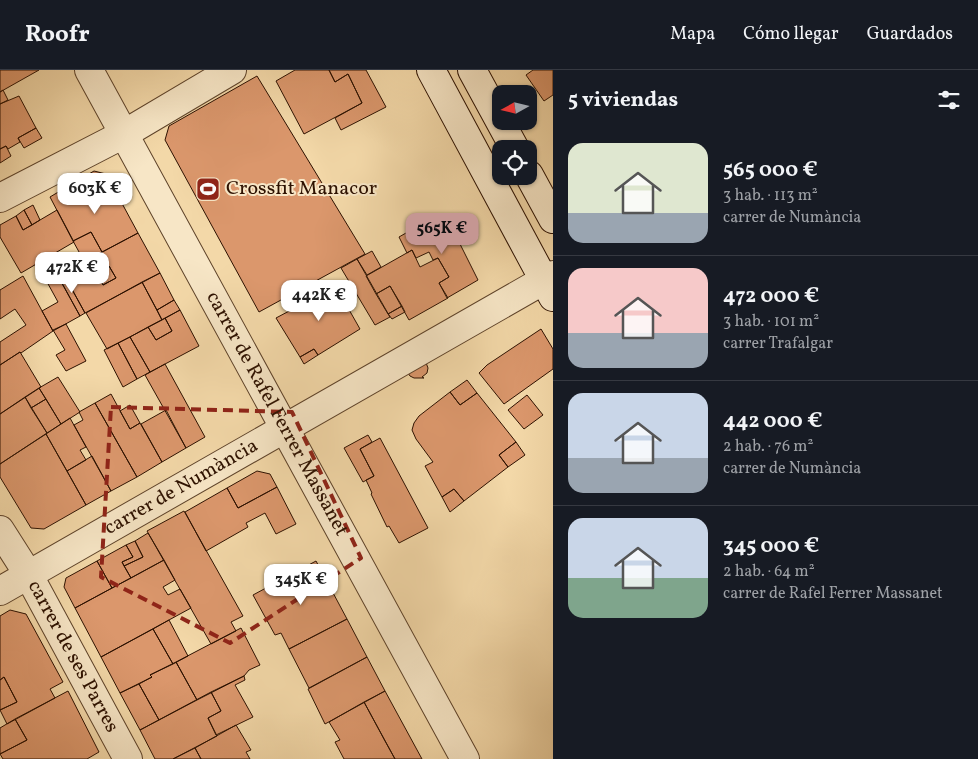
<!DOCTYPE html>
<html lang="es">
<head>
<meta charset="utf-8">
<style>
	body { margin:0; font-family:Vollkorn,serif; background:#242831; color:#f1f3f6; height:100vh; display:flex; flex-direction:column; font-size:19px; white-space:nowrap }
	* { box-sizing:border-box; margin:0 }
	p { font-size:16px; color:#9ea1a6 }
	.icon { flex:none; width:28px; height:28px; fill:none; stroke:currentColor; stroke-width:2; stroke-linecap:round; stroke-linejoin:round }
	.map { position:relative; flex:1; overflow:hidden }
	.panel { display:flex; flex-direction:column; background:#171b24; width:425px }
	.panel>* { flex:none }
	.needle { width:32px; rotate:262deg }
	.buttons { position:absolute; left:492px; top:15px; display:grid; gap:10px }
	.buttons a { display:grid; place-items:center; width:45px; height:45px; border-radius:10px; background:#171b24; box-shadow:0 1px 4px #0004; font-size:25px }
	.price { position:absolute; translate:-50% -42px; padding:0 11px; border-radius:10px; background:#fff; color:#222; font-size:16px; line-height:32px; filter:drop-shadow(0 1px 2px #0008) }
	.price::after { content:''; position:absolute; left:50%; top:30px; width:15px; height:11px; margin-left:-8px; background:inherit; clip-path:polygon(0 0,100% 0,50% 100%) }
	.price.active { background:#c59692; color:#111 }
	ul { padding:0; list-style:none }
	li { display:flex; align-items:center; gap:15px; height:125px; padding:0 15px }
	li+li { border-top:1px solid #363941 }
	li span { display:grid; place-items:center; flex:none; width:140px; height:100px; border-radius:15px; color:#555 }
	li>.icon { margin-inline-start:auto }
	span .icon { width:60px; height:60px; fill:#fffc; stroke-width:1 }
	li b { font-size:21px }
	h2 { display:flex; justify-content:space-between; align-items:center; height:60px; padding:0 15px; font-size:21px }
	header { display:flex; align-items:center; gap:30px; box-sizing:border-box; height:70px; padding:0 25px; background:#171b24; border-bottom:1px solid #363941 }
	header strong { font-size:24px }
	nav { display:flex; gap:28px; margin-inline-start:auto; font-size:18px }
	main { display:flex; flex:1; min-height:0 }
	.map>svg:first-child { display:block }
	.building { fill:#db976c; stroke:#2d1100; fill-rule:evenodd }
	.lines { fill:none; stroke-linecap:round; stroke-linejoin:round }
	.street-casing { stroke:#5e432a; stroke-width:30 }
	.secondary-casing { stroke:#2d1100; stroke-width:30 }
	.street { stroke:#f7e6c6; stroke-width:28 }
	.secondary { stroke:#f7e6c6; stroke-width:28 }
	.marked { fill:none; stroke:#8f2418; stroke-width:4; stroke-dasharray:10 6; stroke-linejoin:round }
	.labels { text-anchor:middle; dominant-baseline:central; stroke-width:4; stroke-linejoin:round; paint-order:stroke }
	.poi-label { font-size:20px; fill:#2d1100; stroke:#f7e6c6; text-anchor:start }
	.street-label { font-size:20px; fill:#2d1100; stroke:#f7e6c6 }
</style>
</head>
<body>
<header>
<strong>Roofr</strong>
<nav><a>Mapa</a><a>Cómo llegar</a><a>Guardados</a></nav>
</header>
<main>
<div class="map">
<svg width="553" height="689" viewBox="0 0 553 689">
	<rect width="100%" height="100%" fill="#f3d8a8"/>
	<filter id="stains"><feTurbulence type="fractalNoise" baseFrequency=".004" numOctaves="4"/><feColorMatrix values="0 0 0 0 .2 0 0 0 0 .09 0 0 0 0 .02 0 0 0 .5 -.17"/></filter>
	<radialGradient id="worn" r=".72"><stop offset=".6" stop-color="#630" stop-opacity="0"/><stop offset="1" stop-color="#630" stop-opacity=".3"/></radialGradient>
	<!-- building -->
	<path class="building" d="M0,0H39L0,22Z
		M295,0H329L335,12L348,4L362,33L304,64L276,11Z
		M329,0H366L386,37L341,60L335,48L362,33L348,4L335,12Z
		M533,0H553V25L544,31L526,5Z
		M257,6L365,184L259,242L165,70L169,56Z
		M3,20L8,30L0,34V22Z
		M19,26L36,58L18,68L20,72L8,79L6,76L0,79V34Z
		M36,58L42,68L24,78L18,68Z
		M6,76L11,86L0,93V79Z
		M94,101L106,104L111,113L94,123L88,112L62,126L60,121Z
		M88,112L94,123L111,113L138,163L102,182L91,162L73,171L50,127L60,121L62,126Z
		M33,135L40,150L32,155L24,140Z
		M24,140L32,155L23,160L16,146Z
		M57,140L74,172L21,203L0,167V155L16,146L23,160Z
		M434,147L445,167L454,162L478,210L447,228L439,213L449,207L438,188L433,190L429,182L416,188L412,180L407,183L399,167Z
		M91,162L102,182L84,191L73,171Z
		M138,163L160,203L85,243L63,203ZM109,196L116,208L103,215L97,203Z
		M412,180L420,197L438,188L449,207L439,213L448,228L409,250L390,216L376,224L366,206Z
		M372,181L381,197L367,205L357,189Z
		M357,189L390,247L375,255L341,198Z
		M109,196L116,208L103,215L97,203Z
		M63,203L85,243L80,246L58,206Z
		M160,203L174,230L157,240L142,212Z
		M23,206L53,261L21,283L20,282L0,295V272L26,255L15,239L0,249V220Z
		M58,206L80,246L53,261L42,241L58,232L47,212Z
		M142,212L162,250L107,279L86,243Z
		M335,215L360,259L318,285L314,279L300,287L276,248L293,239L291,237L324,218L325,220Z
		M390,216L402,236L388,244L376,224Z
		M174,230L180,240L162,250L157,240Z
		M402,236L405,242L392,249L388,244Z
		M180,240L199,276L150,302L130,267L148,257L156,270L172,261L165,248Z
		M165,248L172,261L156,270L148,257Z
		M66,254L86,291L66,301L56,285L65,280L53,260Z
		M541,259L553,279V299L504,334L479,303L487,295Z
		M130,267L150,302L137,309L118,273Z
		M118,273L137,309L123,317L104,280Z
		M314,279L318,285L304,294L300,287Z
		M20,282L41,317L0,344V295Z
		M425,290L428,298L427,303L422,307L424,308H414L410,306L408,303Z
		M165,294L205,367L186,378L145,305Z
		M58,307L80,342L61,354L39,318Z
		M467,310L477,323L460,335L450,322Z
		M39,318L46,329L31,338L25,327Z
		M450,322L460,335L477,323L516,372L499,385L508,397L464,431L454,419L442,427L425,396L433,392L416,369L412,360L414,353L419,346Z
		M111,324L130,359L140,353L162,392L137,407L95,333Z
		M527,325L543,345L524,359L508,340Z
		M25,327L47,363L0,394V344Z
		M46,329L61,354L47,363L31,338Z
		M95,333L137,407L111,421L74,355L83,350L79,342Z
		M130,335L140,353L130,359L120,341Z
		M166,340L186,378L162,392L141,354Z
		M70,348L86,377L80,380L86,390L67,401L46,364Z
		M46,364L86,435L44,459L31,458L0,407V394Z
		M368,365L372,372L360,379L374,406L363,412L344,378Z
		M380,368L428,458L399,473L389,456L387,457L371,424L372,423L366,410L374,406L360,379Z
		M516,372L525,385L508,397L499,385Z
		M92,386L111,421L86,435L67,401Z
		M257,401L270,404L277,417L238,438L227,418Z
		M277,417L296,454L276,464L265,443L246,453L248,457L206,481L185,442L227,418L238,438Z
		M454,419L464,431L450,442L442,427Z
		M184,441L243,546L231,552L236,561L211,574L147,461Z
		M148,463L164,490L131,508L124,496L143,487L135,471Z
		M135,471L143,487L124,496L122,492L133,487L126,475Z
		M126,475L133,487L122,492L131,508L112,518L97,491Z
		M164,490L175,510L163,517L168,525L180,519L191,538L101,587L75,538Z
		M97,491L112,518L75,538L64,517L66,508Z
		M316,491L347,549L289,579L281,563L275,565L253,525Z
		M10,540L26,544L63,612L50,619L55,628L7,654L0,640L17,632L4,607L0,610V546Z
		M347,549L367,587L309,618L289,579Z
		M169,550L188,586L173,594L153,559Z
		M241,558L260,595L249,600L244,606L197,630L176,592Z
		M153,559L173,594L150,605L152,607L120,623L101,587Z
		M367,587L385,621L325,654L308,619Z
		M176,592L197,630L159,650L139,614L152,607L150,605Z
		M244,606L245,610L235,615L253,647L216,665L208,648L221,641L211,622Z
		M4,607L17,632L0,640V610Z
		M139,614L159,650L140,660L120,623Z
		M68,621L99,682L87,689H3L0,684L27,670L15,649Z
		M385,621L416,678L422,689H395L364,632Z
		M211,622L221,641L208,648L217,666L173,689H155L140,660Z
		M364,632L385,671L395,689H344L335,672L340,670L329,652Z
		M15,649L27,670L0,684V658Z
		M236,655L251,680L246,682L250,689H201L195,678Z
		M195,678L201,689H173Z"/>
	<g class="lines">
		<!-- street casing -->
		<g class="street-casing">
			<g id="street">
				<path id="s1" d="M89,0L465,689"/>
				<path d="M0,128L124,64L232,0"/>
				<path id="s2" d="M0,460L28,504L128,689"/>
				<path id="s3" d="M0,521L553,205"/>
			</g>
		</g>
		<!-- secondary casing -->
		<g class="secondary-casing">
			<path id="secondary" d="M431,0L553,227
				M472,0L515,79
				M529,105L553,149"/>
		</g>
		<!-- street -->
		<use href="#street" class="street"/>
		<!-- secondary -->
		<use href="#secondary" class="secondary"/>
	</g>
	<!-- marked area -->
	<path class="marked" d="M111,337L292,342L361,488L230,573L101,507Z"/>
	<!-- icons -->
	<defs>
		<g id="stadium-square" transform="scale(1.25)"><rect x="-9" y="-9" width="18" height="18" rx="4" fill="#8f2418" stroke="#f7e6c6"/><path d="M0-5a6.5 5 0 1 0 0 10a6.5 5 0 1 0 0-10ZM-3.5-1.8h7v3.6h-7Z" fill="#fff"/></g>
	</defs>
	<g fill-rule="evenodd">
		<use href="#stadium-square" x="208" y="119"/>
	</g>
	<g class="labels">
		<!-- poi labels -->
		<g class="poi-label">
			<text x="226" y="119">Crossfit Manacor</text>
		</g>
		<!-- street labels -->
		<g class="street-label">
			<text stroke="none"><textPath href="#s1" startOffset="392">carrer de Rafel Ferrer Massanet</textPath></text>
			<text stroke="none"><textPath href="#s3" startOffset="209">carrer de Numància</textPath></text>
			<text stroke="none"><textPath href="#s2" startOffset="146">carrer de ses Parres</textPath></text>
		</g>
	</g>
	<rect width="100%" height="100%" filter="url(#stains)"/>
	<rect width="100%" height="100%" fill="url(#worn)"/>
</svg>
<div class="buttons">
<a><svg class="needle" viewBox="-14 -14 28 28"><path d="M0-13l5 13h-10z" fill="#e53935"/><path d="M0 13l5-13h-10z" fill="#9ea1a6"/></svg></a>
<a><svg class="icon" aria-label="locate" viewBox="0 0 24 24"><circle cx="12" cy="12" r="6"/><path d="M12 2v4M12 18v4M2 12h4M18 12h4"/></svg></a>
</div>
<b class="price" style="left:95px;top:145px">603K €</b>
<b class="price active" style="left:442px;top:185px">565K €</b>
<b class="price" style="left:72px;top:224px">472K €</b>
<b class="price" style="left:319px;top:252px">442K €</b>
<b class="price" style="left:301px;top:536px">345K €</b>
</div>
<section class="panel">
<h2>5 viviendas<svg class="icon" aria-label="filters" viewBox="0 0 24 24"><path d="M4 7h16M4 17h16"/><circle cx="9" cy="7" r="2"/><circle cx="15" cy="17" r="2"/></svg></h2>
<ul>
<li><span style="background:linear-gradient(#dfe7d0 70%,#9aa5b1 0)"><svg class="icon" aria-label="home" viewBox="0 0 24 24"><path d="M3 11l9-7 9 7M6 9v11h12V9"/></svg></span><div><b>565 000 €</b><p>3 hab. · 113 m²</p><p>carrer de Numància</p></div></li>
<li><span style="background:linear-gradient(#f6c9c9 65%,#9aa5b1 0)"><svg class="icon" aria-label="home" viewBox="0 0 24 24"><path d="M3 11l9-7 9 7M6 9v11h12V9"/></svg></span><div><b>472 000 €</b><p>3 hab. · 101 m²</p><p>carrer Trafalgar</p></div></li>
<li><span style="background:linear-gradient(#c9d6e8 65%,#9aa5b1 0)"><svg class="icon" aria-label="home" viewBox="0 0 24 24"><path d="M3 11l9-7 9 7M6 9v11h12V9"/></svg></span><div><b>442 000 €</b><p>2 hab. · 76 m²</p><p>carrer de Numància</p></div></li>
<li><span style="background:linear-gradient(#c9d6e8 60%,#7fa58c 0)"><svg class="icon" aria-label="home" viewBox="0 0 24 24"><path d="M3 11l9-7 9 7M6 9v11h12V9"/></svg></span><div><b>345 000 €</b><p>2 hab. · 64 m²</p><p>carrer de Rafel Ferrer Massanet</p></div></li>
</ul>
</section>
</main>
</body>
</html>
